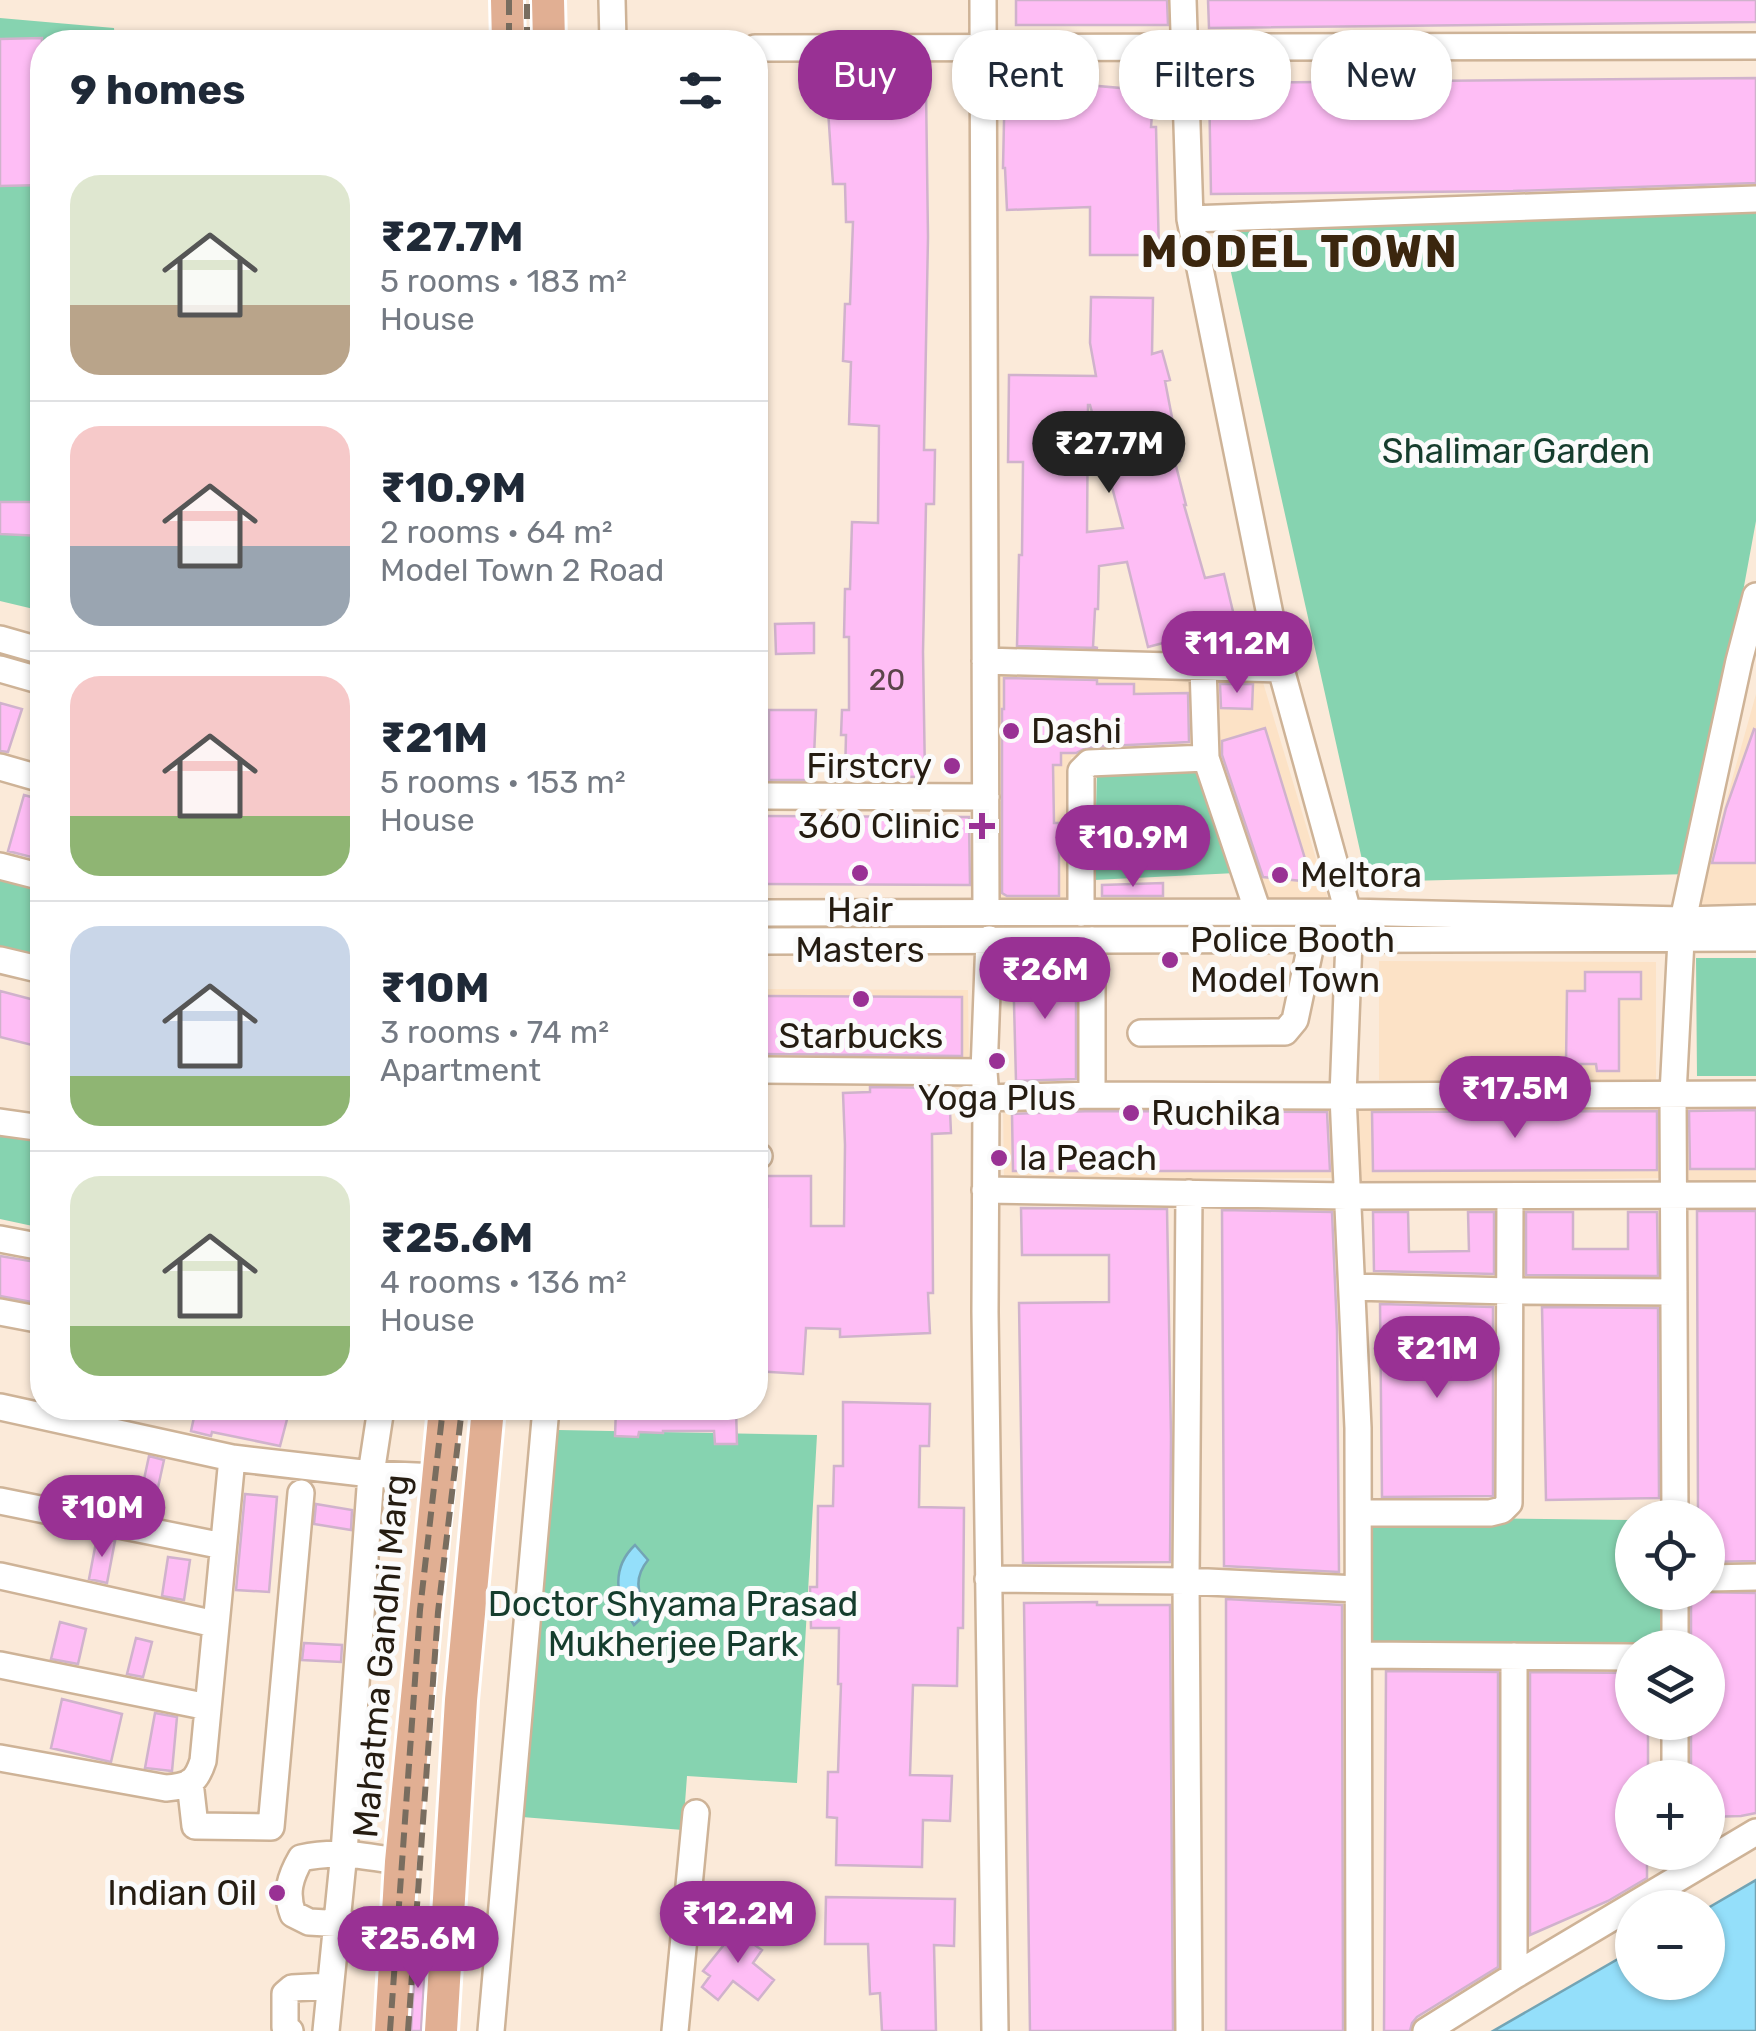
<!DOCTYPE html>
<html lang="en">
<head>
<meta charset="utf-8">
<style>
	body { margin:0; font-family:Rubik,sans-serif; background:#f2f2f3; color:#1f2937; height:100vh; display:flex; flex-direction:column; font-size:38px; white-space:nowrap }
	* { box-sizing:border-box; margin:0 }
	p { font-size:32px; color:#747a83 }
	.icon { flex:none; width:55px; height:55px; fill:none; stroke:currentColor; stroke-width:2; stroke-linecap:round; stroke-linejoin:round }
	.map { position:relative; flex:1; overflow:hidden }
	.panel { position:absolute; left:30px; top:30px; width:738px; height:1390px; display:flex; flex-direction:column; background:#fff; border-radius:40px; box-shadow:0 2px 8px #0004 }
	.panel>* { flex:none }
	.top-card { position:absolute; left:798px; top:30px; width:808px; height:90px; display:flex; gap:20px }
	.controls { position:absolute; left:1615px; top:1500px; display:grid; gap:20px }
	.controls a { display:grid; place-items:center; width:110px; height:110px; border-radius:50%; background:#fff; box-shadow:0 2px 8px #0004; font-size:50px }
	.price { position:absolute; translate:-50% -85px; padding:0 22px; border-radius:35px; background:#993194; color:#fff; font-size:32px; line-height:65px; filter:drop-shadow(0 2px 5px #0008) }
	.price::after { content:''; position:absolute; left:50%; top:60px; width:30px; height:22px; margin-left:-15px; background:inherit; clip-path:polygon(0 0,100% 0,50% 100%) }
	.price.on { background:#222; color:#fff }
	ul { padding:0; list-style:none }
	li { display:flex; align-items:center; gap:30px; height:250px; padding:0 40px }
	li+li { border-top:2px solid #e0e1e3 }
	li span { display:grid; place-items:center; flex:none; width:280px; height:200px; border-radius:30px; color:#555 }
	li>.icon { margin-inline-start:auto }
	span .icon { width:120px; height:120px; fill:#fffc; stroke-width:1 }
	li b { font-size:42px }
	h2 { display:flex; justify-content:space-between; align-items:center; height:120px; padding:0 40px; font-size:42px }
	.tag { padding:0 35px; border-radius:40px; background:#fff; box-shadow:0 2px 8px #0004; font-size:35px; line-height:90px }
	.tag.on { background:#993194; color:#fff }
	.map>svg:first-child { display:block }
	.built { fill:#fce2c6 }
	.green { fill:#86d3b0 }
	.water { fill:#94dffa; stroke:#73a4b4; stroke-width:2.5 }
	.building { fill:#febdf5; stroke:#d0b2cc; stroke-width:2.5; fill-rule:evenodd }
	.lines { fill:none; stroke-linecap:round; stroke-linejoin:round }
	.minor-casing { stroke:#ceb397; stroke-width:30 }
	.major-casing { stroke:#fff; stroke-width:38 }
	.minor { stroke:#fff; stroke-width:25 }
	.major { stroke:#e1af93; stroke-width:32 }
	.rail { stroke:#796d5f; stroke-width:6; stroke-dasharray:15 8; stroke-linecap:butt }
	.poi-dot { fill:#993194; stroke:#fbfbfb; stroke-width:4 }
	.labels { text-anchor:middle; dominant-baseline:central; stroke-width:10; stroke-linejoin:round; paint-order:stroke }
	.number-label { font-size:30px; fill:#5b444a }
	.park-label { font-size:35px; fill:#153d2d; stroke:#fbfbfb }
	.poi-label { font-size:35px; fill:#251c11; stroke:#fbfbfb; text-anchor:start }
	.street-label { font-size:35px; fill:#251c11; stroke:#fbfbfb }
	.district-label { font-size:45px; font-weight:bold; letter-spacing:2.5px; fill:#3b260e; stroke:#fbfbfb }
</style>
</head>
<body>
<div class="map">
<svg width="1756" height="2031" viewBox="0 0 1756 2031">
	<rect width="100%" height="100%" fill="#fbead9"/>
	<!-- built -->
	<path class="built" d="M995,667L1262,679L1329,902L1258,904L1206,754L1071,757L1079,906L996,902Z
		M1756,694V903L1697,905Z
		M1379,961L1656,962V1081L1379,1080Z
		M755,989L968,990L969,1066L755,1065Z
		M1756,1089V1181H1687L1686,1090Z
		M1341,1103L1342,1178L1004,1179L1003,1104Z
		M1666,1103L1668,1178L1355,1183L1354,1108Z"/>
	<!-- green -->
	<path class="green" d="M0,18L114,28L115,42H42V611L0,601Z
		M1756,203V521L1691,874L1367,882L1220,223Z
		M1204,767L1236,873L1094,880L1097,772Z
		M0,878L42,889V975L0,966Z
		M1696,958H1756V1076H1697Z
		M0,1131L42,1140V1228L0,1219Z
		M558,1430L817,1435L797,1783L687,1776L683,1830L522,1817Z
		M1368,1517L1632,1520V1592L1661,1593V1647L1367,1648Z"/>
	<!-- water -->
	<path class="water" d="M635,1545L648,1560C634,1577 636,1594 649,1611L634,1625C616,1599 610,1569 635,1545Z
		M1756,1880V2031H1493L1632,1951V1982H1708V1908Z"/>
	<!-- building -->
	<path class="building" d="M1016,0H1167L1168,25H1016Z
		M1208,0H1756V22L1209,28Z
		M42,38V185L0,186V39Z
		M1005,76L1076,77V84L1154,91L1151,127H1156L1159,255H1090V207L1007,210L1005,168H1003Z
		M1756,78V183L1513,191L1211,194L1209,83Z
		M881,90H926L928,237L924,450H935L934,504H926L923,652L925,777L845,776L846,735H841L842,710H849V637H844L845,589H850L852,522L878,523L879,426L849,424L851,362L843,361L845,304H850L853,222H846L845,184H833L827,95L881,93Z
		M1091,297L1153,298L1152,354L1162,351L1170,380L1165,381L1175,433H1177L1180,461L1175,462L1186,505H1184L1205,578L1224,574L1241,645L1217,651H1209V649H1172L1167,642L1148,647L1127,562L1099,566L1098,609H1095L1093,647L1098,648L1017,646L1019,555H1022L1023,462H1008L1009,375L1096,376L1090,343ZM1088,405H1090L1123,528L1087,532Z
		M0,502H42V536L0,534Z
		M814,623V653L776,654L775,624Z
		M1004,678L1097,680V684H1134V694L1188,693L1189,742L1088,747L1076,753H1061V765H1053L1054,823H1059V896H1007L1002,893V709H1004Z
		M1220,684H1253L1252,709L1221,708Z
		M0,703L22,709L8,752L0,751Z
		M769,710H816L813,780H769Z
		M1265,728L1303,852L1312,882L1263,877L1222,755V741Z
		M1754,729L1756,730V863H1712L1726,808Z
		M24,795L42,800L39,859L8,851Z
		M755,816L969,817L970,885L755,884Z
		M1163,883V896H1102V885Z
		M1076,964V1079L1016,1081L1013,965Z
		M1585,972H1641V999H1619V1071H1597L1596,1064H1566L1567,991H1585Z
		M0,991L42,1002L40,1047L0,1037Z
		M755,996L962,997V1056L755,1054Z
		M870,1087L949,1088L951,1133L932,1134L933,1293H928L930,1333L840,1337V1329L806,1328L803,1374L755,1371V1207H767V1176H811V1226H844L845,1145L843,1093L870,1092Z
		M1756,1110V1169H1690L1689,1111Z
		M1092,1111L1327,1112L1330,1171H1013L1012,1114Z
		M1657,1111V1170L1373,1171L1372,1112Z
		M1021,1208L1167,1209L1171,1436L1170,1562L1023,1563L1019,1303L1109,1302V1255H1022Z
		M1222,1210L1332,1212L1337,1330L1339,1572L1224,1566Z
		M1697,1211H1756V1561L1708,1562V1518H1698Z
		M1373,1212H1408L1409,1252L1469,1251L1468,1212H1494V1274L1374,1271Z
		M1526,1212H1573V1249H1628V1212H1657L1658,1276L1526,1275Z
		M0,1256L42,1263V1304L0,1296Z
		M1380,1304L1493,1307V1496L1382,1497Z
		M1542,1307L1658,1308L1659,1498L1546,1500Z
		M843,1402L930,1404L929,1446H920L919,1507L964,1508L963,1628H958L957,1686L913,1685L910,1775L952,1776L950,1821L923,1820L922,1867L836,1865L837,1818L827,1817L828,1772H838L841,1684H838L839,1628H811L810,1587H817L818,1506H833L834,1466H843Z
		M196,1408H290L280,1446L212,1432L211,1436L191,1431Z
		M616,1408H736L737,1444H715L714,1431H663V1433L639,1432L638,1437L615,1436Z
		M149,1456L164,1460L152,1515L137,1512Z
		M245,1494L277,1497L269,1592L236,1590Z
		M316,1504L352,1510L351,1530L314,1524Z
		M97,1537L115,1541L107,1583L89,1579Z
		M168,1557L190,1560L184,1600L162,1596Z
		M1691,1592L1756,1593V1813L1741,1816L1708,1817V1778H1691V1722H1708V1648H1691Z
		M1226,1599L1342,1605L1343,2031H1226Z
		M1097,1602V1605H1170L1173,2031H1030L1024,1603Z
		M60,1622L86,1629L78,1664L51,1659Z
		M136,1638L152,1642L143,1677L127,1674Z
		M304,1643L342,1645L341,1662L302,1660Z
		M1386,1671L1498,1672V1967L1417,2017L1412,2023L1410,2031H1384Z
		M1530,1672L1632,1673V1722H1648V1778H1632V1852H1647V1878L1608,1901L1530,1935Z
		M62,1699L122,1714L111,1762L51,1748Z
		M155,1713L177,1717L172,1771L145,1768Z
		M826,1897L955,1899L954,1946L934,1945L936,2031H882L880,1993L870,1994L868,1944H825Z
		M748,1923L764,1935L756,1946L762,1950L753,1963L774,1980L758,2000L733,1981L718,2000L702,1987L710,1976L703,1971L731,1936L735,1939Z
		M416,1951L426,1952L421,2031H411Z"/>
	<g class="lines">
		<!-- minor casing -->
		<g class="minor-casing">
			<path id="minor" d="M612,0L613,42
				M983,0L986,911
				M1183,0L1190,219L1281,669L1348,912L1349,940L1343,1096L1358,1428L1359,2031
				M755,48L1756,46
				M1190,219L1756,199
				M0,639L42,651
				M985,661L1281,669
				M1203,667L1206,758L1258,912
				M0,669L42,681
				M0,767L42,779
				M755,796L986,797
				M0,866L42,877
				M755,913L1348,912L1683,920L1756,918
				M1081,913V771L1089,763L1206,758
				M989,939L984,1072L986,1098L985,1312L995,2031
				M1092,940V1095
				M755,941L1756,938
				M0,960L42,970
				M1141,1033L1285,1032L1295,1020L1312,940
				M755,1070L984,1072
				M986,1098L1092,1095L1343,1096L1756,1094
				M0,1122L42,1128
				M755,1156H759
				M985,1190L1347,1196L1756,1195
				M1189,1193L1186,1581L1358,1589
				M0,1239L42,1247
				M1352,1287L1510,1291L1674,1292
				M0,1312L42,1320
				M0,1407L232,1458L371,1474L438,1477
				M0,1501L223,1546
				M1359,1513H1490L1502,1510L1509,1503L1510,1196
				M1675,1518L1673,1094L1681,940L1683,920L1739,661L1756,596
				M0,1576L215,1624
				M1708,1578L1756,1577
				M988,1579L1186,1581L1189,2031
				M1675,1592V1648
				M1359,1655L1632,1657
				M1514,1656V1976
				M0,1665L208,1707
				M1675,1722V1778
				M0,1758L166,1788C189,1786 196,1783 203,1761L232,1458
				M190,1782L195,1826L271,1827L301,1493
				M397,1927L309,1922L293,1914C285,1893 290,1877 301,1858C336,1850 367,1856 401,1862
				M290,2031L285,2027V1994L292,1988L330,1986
				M326,2031L344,1852L371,1474L381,1408
				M491,2031L546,1408
				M675,2031L696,1813
				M1426,2031L1514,1976L1756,1832"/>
		</g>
		<!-- major casing -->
		<g class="major-casing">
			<path id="major" d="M507,0L508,42
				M548,0L549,42
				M391,2031L401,1862L445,1408
				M441,2031L461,1700L488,1408"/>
		</g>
		<!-- minor -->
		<use href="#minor" class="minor"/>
		<!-- major -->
		<use href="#major" class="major"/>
		<!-- rail -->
		<path class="rail" d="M509,0V42
			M527,42V0
			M390,2031L420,1610L443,1408
			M408,2031L438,1612L462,1408"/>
	</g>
	<!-- markers -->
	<g class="poi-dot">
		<circle cx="1011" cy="731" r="10"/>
		<circle cx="952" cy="766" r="10"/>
		<path d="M977 811h10v10h10v10h-10v10h-10v-10h-10v-10h10z"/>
		<circle cx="860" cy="873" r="10"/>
		<circle cx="1280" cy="875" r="10"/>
		<circle cx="1170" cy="960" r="10"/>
		<circle cx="861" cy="999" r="10"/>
		<circle cx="997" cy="1061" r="10"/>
		<circle cx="1131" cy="1113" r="10"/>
		<circle cx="999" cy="1158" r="10"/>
		<circle cx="277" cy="1893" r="10"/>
	</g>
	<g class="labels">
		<!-- number labels -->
		<g class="number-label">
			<text x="887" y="680">20</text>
		</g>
		<!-- park labels -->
		<g class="park-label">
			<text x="1516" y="451">Shalimar Garden</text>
			<text x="673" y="1604">Doctor Shyama Prasad<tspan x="673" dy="40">Mukherjee Park</tspan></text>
		</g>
		<!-- poi labels -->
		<g class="poi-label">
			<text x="1031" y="731">Dashi</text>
			<text x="932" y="766" text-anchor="end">Firstcry</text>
			<text x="960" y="826" text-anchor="end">360 Clinic</text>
			<text x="1300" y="875">Meltora</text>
			<text x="860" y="910" text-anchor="middle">Hair<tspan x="860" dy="40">Masters</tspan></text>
			<text x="1190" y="940">Police Booth<tspan x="1190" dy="40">Model Town</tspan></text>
			<text x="861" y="1036" text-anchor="middle">Starbucks</text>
			<text x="997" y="1098" text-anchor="middle">Yoga Plus</text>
			<text x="1151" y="1113">Ruchika</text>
			<text x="1019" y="1158">la Peach</text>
			<text x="257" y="1893" text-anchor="end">Indian Oil</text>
		</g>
		<!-- street labels -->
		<g class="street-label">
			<text transform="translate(381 1656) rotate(-85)">Mahatma Gandhi Marg</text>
		</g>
		<!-- district labels -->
		<g class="district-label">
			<text x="1300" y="251">MODEL TOWN</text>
		</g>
	</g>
</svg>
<div class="controls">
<a><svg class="icon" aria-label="locate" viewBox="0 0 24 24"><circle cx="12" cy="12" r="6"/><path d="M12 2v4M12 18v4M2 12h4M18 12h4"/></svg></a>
<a><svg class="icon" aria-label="layers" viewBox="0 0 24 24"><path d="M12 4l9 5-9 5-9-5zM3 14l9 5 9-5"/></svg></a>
<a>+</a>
<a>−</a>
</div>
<b class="price on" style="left:1109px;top:496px">₹27.7M</b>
<b class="price" style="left:1237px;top:696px">₹11.2M</b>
<b class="price" style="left:1133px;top:890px">₹10.9M</b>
<b class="price" style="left:1045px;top:1022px">₹26M</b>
<b class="price" style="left:1515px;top:1141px">₹17.5M</b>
<b class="price" style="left:1437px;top:1401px">₹21M</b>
<b class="price" style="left:102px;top:1560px">₹10M</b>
<b class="price" style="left:738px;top:1966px">₹12.2M</b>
<b class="price" style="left:418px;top:1991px">₹25.6M</b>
<div class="top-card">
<a class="tag on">Buy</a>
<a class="tag">Rent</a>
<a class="tag">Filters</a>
<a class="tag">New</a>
</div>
<section class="panel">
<h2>9 homes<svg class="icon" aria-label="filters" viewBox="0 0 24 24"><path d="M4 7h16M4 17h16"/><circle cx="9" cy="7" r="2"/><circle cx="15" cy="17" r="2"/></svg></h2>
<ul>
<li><span style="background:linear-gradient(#dfe7d0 65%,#b9a48a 0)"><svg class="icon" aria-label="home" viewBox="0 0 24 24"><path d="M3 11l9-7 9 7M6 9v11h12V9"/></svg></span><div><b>₹27.7M</b><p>5 rooms · 183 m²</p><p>House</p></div></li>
<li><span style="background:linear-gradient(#f6c9c9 60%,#9aa5b1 0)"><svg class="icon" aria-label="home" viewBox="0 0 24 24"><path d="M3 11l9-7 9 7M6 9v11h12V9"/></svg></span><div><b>₹10.9M</b><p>2 rooms · 64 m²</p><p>Model Town 2 Road</p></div></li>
<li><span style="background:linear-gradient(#f6c9c9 70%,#8fb573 0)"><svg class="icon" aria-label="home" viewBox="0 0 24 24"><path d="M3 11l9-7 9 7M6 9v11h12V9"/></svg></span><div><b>₹21M</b><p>5 rooms · 153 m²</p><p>House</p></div></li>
<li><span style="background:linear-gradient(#c9d6e8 75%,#8fb573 0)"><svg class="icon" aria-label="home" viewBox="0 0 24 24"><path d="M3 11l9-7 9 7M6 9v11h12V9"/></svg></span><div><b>₹10M</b><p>3 rooms · 74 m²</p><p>Apartment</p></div></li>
<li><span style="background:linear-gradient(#dfe7d0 75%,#8fb573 0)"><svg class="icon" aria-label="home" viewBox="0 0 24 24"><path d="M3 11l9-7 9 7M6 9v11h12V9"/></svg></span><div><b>₹25.6M</b><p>4 rooms · 136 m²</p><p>House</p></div></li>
</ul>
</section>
</div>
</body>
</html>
